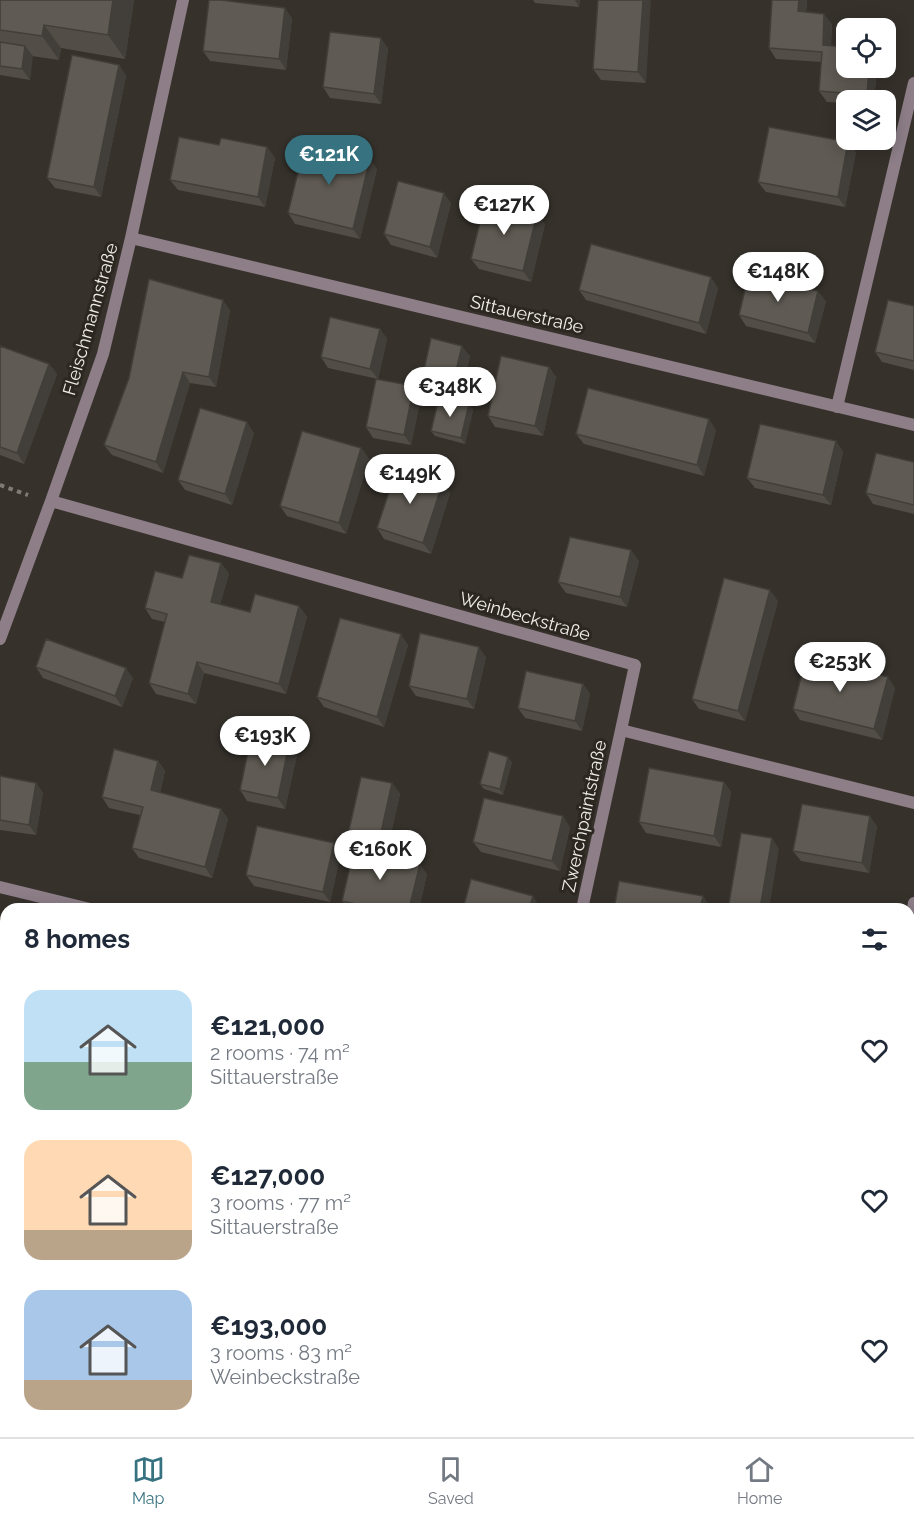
<!DOCTYPE html>
<html lang="en">
<head>
<meta charset="utf-8">
<style>
	body { margin:0; font-family:Raleway,sans-serif; background:#f6f6f7; color:#1f2937; height:100vh; display:flex; flex-direction:column; font-size:22px; white-space:nowrap }
	* { box-sizing:border-box; margin:0 }
	p { font-size:20px; color:#747a83 }
	.icon { flex:none; width:33px; height:33px; fill:none; stroke:currentColor; stroke-width:2; stroke-linecap:round; stroke-linejoin:round }
	.map { position:relative; flex:1; overflow:hidden }
	.drawer { position:absolute; left:0px; top:903px; width:915px; height:534px; display:flex; flex-direction:column; background:#fff; border-radius:18px 18px 0 0; box-shadow:0 3px 15px #0003 }
	.drawer>* { flex:none }
	.buttons { position:absolute; left:836px; top:18px; display:grid; gap:12px }
	.buttons a { display:grid; place-items:center; width:60px; height:60px; border-radius:12px; background:#fff; box-shadow:0 3px 15px #0003; font-size:30px }
	.price { position:absolute; translate:-50% -51px; padding:0 14px; border-radius:21px; background:#fff; color:#222; font-size:20px; line-height:39px; filter:drop-shadow(0 2px 3px #0008) }
	.price::after { content:''; position:absolute; left:50%; top:36px; width:18px; height:14px; margin-left:-9px; background:inherit; clip-path:polygon(0 0,100% 0,50% 100%) }
	.price.current { background:#36727f; color:#fff }
	ul { padding:0; list-style:none }
	li { display:flex; align-items:center; gap:18px; height:150px; padding:0 24px }
	li span { display:grid; place-items:center; flex:none; width:168px; height:120px; border-radius:18px; color:#555 }
	li>.icon { margin-inline-start:auto }
	span .icon { width:72px; height:72px; fill:#fffc; stroke-width:1 }
	li b { font-size:26px }
	h2 { display:flex; justify-content:space-between; align-items:center; height:72px; padding:0 24px; font-size:26px }
	.dock { display:flex; justify-content:space-around; align-items:center; height:84px; border-top:2px solid #e0e1e3; background:#fff; font-size:16px; color:#747a83 }
	.dock a { display:grid; justify-items:center; gap:3px }
	.dock .current { color:#36727f }
	.map>svg:first-child { display:block }
	.lines { fill:none; stroke-linecap:round; stroke-linejoin:round }
	.path { stroke:#7f7b75; stroke-width:4; stroke-dasharray:4.5 4.5; stroke-linecap:butt }
	.street { stroke:#8d7e87; stroke-width:12 }
	.wall { fill:#524d47 }
	.shaded-wall { fill:#423f3a }
	.building { fill:#5f5a53; stroke:#423f3a; stroke-width:1.5 }
	.labels { text-anchor:middle; dominant-baseline:central; stroke-width:6; stroke-linejoin:round; paint-order:stroke }
	.street-label { font-size:18px; fill:#f0ede9; stroke:#2c2721 }
</style>
</head>
<body>
<div class="map">
<svg width="914" height="1437" viewBox="0 0 914 1437">
	<rect width="100%" height="100%" fill="#36312b"/>
	<g class="lines">
		<!-- path -->
		<path class="path" d="M0,485L28,495
			M0,1049L6,1050"/>
		<!-- street -->
		<path class="street" d="M131,238L914,425
			M837,407L914,83
			M51,501L635,665L621,730L914,803
			M0,639L51,501L103,354L131,238L183,0
			M0,887L90,909
			M582,909L621,730
			M909,929L914,903
			M473,1437L474,1431
			M810,1437L811,1431"/>
	</g>
	<!-- wall -->
	<path class="wall" d="M0,0H134L125,59L61,48L59,60L32,56L30,80L0,75Z
		M533,0H580L579,7L535,3Z
		M598,0L646,83L601,80L593,69Z
		M772,0H807L806,12L832,24L831,45L846,68H877L874,100H846V103L827,102L819,91L822,62L776,59L769,48Z
		M292,18L286,70L210,61L203,51Z
		M388,48L381,104L330,98L323,87Z
		M119,65L126,76L101,197L55,188L47,178Z
		M219,145L267,147L275,158L265,207L178,190L170,180Z
		M856,152L845,207L766,192L758,182Z
		M377,169L360,239L295,224L288,213Z
		M451,203L437,258L391,245L384,234Z
		M545,224L531,282L479,269L471,259Z
		M718,288L706,334L586,300L579,290Z
		M826,301L815,343L746,326L739,315Z
		M914,306V370L882,362L875,352Z
		M230,310L216,387L190,383L163,473L112,455L104,445Z
		M380,329L387,339L378,379L328,368L321,357Z
		M0,346L49,364L57,374L24,464L0,455Z
		M470,356L459,402L469,404L473,410L465,444L435,436L431,431L438,402L427,399L420,388Z
		M549,367L556,377L543,436L495,427L488,416Z
		M421,397L411,445L373,438L366,427Z
		M716,430L704,476L584,444L576,434Z
		M254,433L232,505L185,490L178,480Z
		M836,441L843,452L831,505L755,488L747,478Z
		M361,448L369,459L346,534L287,516L280,506Z
		M914,462V514L873,504L866,493Z
		M443,482L450,493L431,554L384,539L377,528Z
		M639,561L627,607L566,593L558,582Z
		M221,563L229,574L220,604L250,612L299,606L307,617L286,694L204,673L196,704L156,694L149,683L165,622L152,619L145,608L182,578Z
		M778,601L745,721L699,709L692,699Z
		M408,645L384,727L324,707L317,697Z
		M486,657L474,709L416,696L409,686Z
		M36,667L133,678L122,707L43,678Z
		M583,684L590,694L582,731L525,718L518,708Z
		M895,688L882,740L800,720L793,709Z
		M297,755L285,809L247,801L240,790Z
		M158,761L165,771L160,793L221,809L228,819L212,878L139,858L132,848L140,815L109,808L102,797Z
		M512,762L503,795L484,789L480,784Z
		M0,776L36,783L43,793L36,835L0,830Z
		M724,782L731,792L721,847L646,833L639,822Z
		M392,783L400,794L388,847L357,841L349,830Z
		M877,826L869,873L801,861L793,851Z
		M570,827L560,871L481,852L473,842Z
		M334,843L341,853L330,902L254,886L246,875Z
		M427,874L419,909H348L342,901Z
		M0,917L6,919V968L0,966Z
		M909,1169L914,1170V1226L909,1224Z
		M0,1238L6,1240V1323L0,1322Z
		M909,1280L914,1281V1338L909,1337Z
		M339,1431H352V1434Z
		M735,1431H763L762,1437Z"/>
	<!-- shaded-wall -->
	<path class="shaded-wall" d="M113,0H134L125,59L108,35Z
		M575,0H580L579,7Z
		M643,0H651L646,83L638,72Z
		M799,0H807L805,22L798,11Z
		M285,8L292,18L286,70L279,59Z
		M824,14L832,24L830,55L823,45Z
		M44,25L61,48L59,60L42,36Z
		M381,38L388,48L381,104L374,94Z
		M25,46L33,56L30,80L22,69Z
		M119,65L126,76L101,197L94,187Z
		M869,68H877L874,100H870L867,95Z
		M848,142L856,152L845,207L838,197Z
		M267,147L275,158L265,207L258,197Z
		M370,159L377,169L360,239L353,229Z
		M444,193L451,203L437,258L430,247Z
		M537,214L545,224L531,282L523,271Z
		M711,277L718,288L706,334L699,323Z
		M818,291L826,301L815,343L808,333Z
		M223,300L230,310L216,387L209,377Z
		M380,329L387,339L378,379L370,369Z
		M462,346L470,356L458,406L450,396Z
		M49,364L57,374L24,464L17,453Z
		M549,367L556,377L543,436L535,426Z
		M183,372L190,383L163,473L156,462Z
		M414,386L421,397L411,445L404,435Z
		M469,404L473,410L465,444L461,438Z
		M709,419L716,430L704,476L697,465Z
		M247,422L254,433L232,505L225,494Z
		M836,441L843,452L831,505L823,495Z
		M361,448L369,459L346,534L339,523Z
		M443,482L450,493L431,554L423,543Z
		M631,550L639,561L627,607L620,597Z
		M221,563L229,574L218,612L211,602Z
		M770,590L778,601L745,721L738,711Z
		M299,606L307,617L286,694L279,684Z
		M401,634L408,645L384,727L377,717Z
		M479,647L486,657L474,709L467,699Z
		M197,662L204,673L196,704L188,694Z
		M126,668L133,678L122,707L115,696Z
		M888,677L895,688L882,740L874,729Z
		M583,684L590,694L582,731L575,721Z
		M289,744L297,755L285,809L278,798Z
		M508,757L512,762L503,795L500,789Z
		M158,761L165,771L158,801L151,790Z
		M724,782L731,792L721,847L714,836Z
		M36,783L43,793L36,835L29,825Z
		M392,783L400,794L388,847L380,837Z
		M221,809L228,819L212,878L205,867Z
		M563,816L570,827L560,871L552,861Z
		M870,816L877,826L869,873L862,863Z
		M772,838L779,849L769,909H760Z
		M334,843L341,853L330,902L323,892Z
		M420,864L427,874L419,909H409Z
		M533,896L540,907L539,909H529Z
		M703,896L710,906V909H700Z
		M0,1006L3,1011L0,1027Z
		M0,1058L2,1062L0,1072Z
		M299,1431H308L307,1437H298Z
		M416,1431H427L425,1437H415Z
		M561,1431H565L569,1437H560Z
		M758,1431H763L762,1437Z"/>
	<!-- building -->
	<path class="building" d="M0,0H113L108,35L44,25L42,36L0,30Z
		M209,0H221L285,8L279,59L203,51Z
		M598,0H643L638,72L593,69Z
		M772,0H799L798,11L824,14L823,45L846,47V68H869L867,95L819,91L822,52L769,48Z
		M330,32L381,38L374,94L323,87Z
		M0,42L25,46L22,69L0,66Z
		M72,55L119,65L94,187L47,178Z
		M769,127L848,142L838,197L758,182Z
		M179,137L219,145L221,138L267,147L258,197L170,180Z
		M305,143L370,159L353,229L288,213Z
		M398,181L444,193L430,247L384,234Z
		M485,201L537,214L523,271L471,259Z
		M591,244L711,277L699,323L579,290Z
		M749,273L818,291L808,333L739,315Z
		M149,279L223,300L209,377L183,372L156,462L104,445L129,378Z
		M888,300L914,306V361L875,352Z
		M330,317L380,329L370,369L321,357Z
		M431,338L462,346L450,396L420,388Z
		M0,346L49,364L17,453L0,447Z
		M501,356L549,367L535,426L488,416Z
		M376,379L414,386L404,435L366,427Z
		M588,388L709,419L697,465L576,434Z
		M439,398L469,404L461,438L431,431Z
		M200,408L247,422L225,494L178,480Z
		M760,424L836,441L823,495L747,478Z
		M302,431L361,448L339,523L280,506Z
		M876,453L914,462V505L866,493Z
		M397,468L443,482L423,543L377,528Z
		M570,537L631,550L620,597L558,582Z
		M189,555L221,563L211,602L250,612L255,594L299,606L279,684L197,662L188,694L149,683L167,614L145,608L155,571L182,578Z
		M724,578L770,590L738,711L692,699Z
		M340,618L401,634L377,717L317,697Z
		M420,633L479,647L467,699L409,686Z
		M46,639L126,668L115,696L36,667Z
		M806,657L888,677L874,729L793,709Z
		M526,671L583,684L575,721L518,708Z
		M251,737L289,744L278,798L240,790Z
		M114,749L158,761L151,790L221,809L205,867L132,848L143,807L102,797Z
		M489,751L508,757L500,789L480,784Z
		M649,768L724,782L714,836L639,822Z
		M0,776L36,783L29,825L0,820Z
		M361,777L392,783L380,837L349,830Z
		M484,798L563,816L552,861L473,842Z
		M802,804L870,816L862,863L793,851Z
		M257,826L334,843L323,892L246,875Z
		M741,833L772,838L760,909H728Z
		M354,849L420,864L409,909H378L342,901Z
		M471,879L533,896L529,909H463Z
		M619,881L703,896L700,909H614Z
		M0,917L6,919V959L0,958Z
		M909,1169L914,1170V1217L909,1216Z
		M0,1238L6,1240V1314L5,1318L0,1317Z
		M909,1280L914,1281V1329L909,1328Z
		M909,1388L914,1389V1437H851L852,1431H909Z
		M233,1431H299L298,1437H232Z
		M359,1431H416L415,1437H358Z
		M510,1431H561L560,1437H509Z"/>
	<g class="labels">
		<!-- street labels -->
		<g class="street-label">
			<text transform="translate(527 314) rotate(13)">Sittauerstraße</text>
			<text transform="translate(90 319) rotate(-74)">Fleischmannstraße</text>
			<text transform="translate(525 616) rotate(16)">Weinbeckstraße</text>
			<text transform="translate(584 816) rotate(-78)">Zwerchpaintstraße</text>
		</g>
	</g>
</svg>
<div class="buttons">
<a><svg class="icon" aria-label="locate" viewBox="0 0 24 24"><circle cx="12" cy="12" r="6"/><path d="M12 2v4M12 18v4M2 12h4M18 12h4"/></svg></a>
<a><svg class="icon" aria-label="layers" viewBox="0 0 24 24"><path d="M12 4l9 5-9 5-9-5zM3 14l9 5 9-5"/></svg></a>
</div>
<b class="price current" style="left:329px;top:186px">€121K</b>
<b class="price" style="left:504px;top:236px">€127K</b>
<b class="price" style="left:778px;top:303px">€148K</b>
<b class="price" style="left:450px;top:418px">€348K</b>
<b class="price" style="left:410px;top:505px">€149K</b>
<b class="price" style="left:840px;top:693px">€253K</b>
<b class="price" style="left:265px;top:767px">€193K</b>
<b class="price" style="left:380px;top:881px">€160K</b>
<section class="drawer">
<h2>8 homes<svg class="icon" aria-label="filters" viewBox="0 0 24 24"><path d="M4 7h16M4 17h16"/><circle cx="9" cy="7" r="2"/><circle cx="15" cy="17" r="2"/></svg></h2>
<ul>
<li><span style="background:linear-gradient(#bfe0f5 60%,#7fa58c 0)"><svg class="icon" aria-label="home" viewBox="0 0 24 24"><path d="M3 11l9-7 9 7M6 9v11h12V9"/></svg></span><div><b>€121,000</b><p>2 rooms · 74 m²</p><p>Sittauerstraße</p></div><svg class="icon" aria-label="heart" viewBox="0 0 24 24"><path d="M12 20l-8-8c-3-5 5-10 8-4 3-6 11-1 8 4z"/></svg></li>
<li><span style="background:linear-gradient(#ffd9b3 75%,#b9a48a 0)"><svg class="icon" aria-label="home" viewBox="0 0 24 24"><path d="M3 11l9-7 9 7M6 9v11h12V9"/></svg></span><div><b>€127,000</b><p>3 rooms · 77 m²</p><p>Sittauerstraße</p></div><svg class="icon" aria-label="heart" viewBox="0 0 24 24"><path d="M12 20l-8-8c-3-5 5-10 8-4 3-6 11-1 8 4z"/></svg></li>
<li><span style="background:linear-gradient(#a9c7e8 75%,#b9a48a 0)"><svg class="icon" aria-label="home" viewBox="0 0 24 24"><path d="M3 11l9-7 9 7M6 9v11h12V9"/></svg></span><div><b>€193,000</b><p>3 rooms · 83 m²</p><p>Weinbeckstraße</p></div><svg class="icon" aria-label="heart" viewBox="0 0 24 24"><path d="M12 20l-8-8c-3-5 5-10 8-4 3-6 11-1 8 4z"/></svg></li>
</ul>
</section>
</div>
<nav class="dock">
<a class="current"><svg class="icon" aria-label="map" viewBox="0 0 24 24"><path d="M3 6l6-2 6 2 6-2v14l-6 2-6-2-6 2zM9 4v14M15 6v14"/></svg>Map</a>
<a><svg class="icon" aria-label="saved" viewBox="0 0 24 24"><path d="M7 4h10v16l-5-4-5 4z"/></svg>Saved</a>
<a><svg class="icon" aria-label="home" viewBox="0 0 24 24"><path d="M3 11l9-7 9 7M6 9v11h12V9"/></svg>Home</a>
</nav>
</body>
</html>
